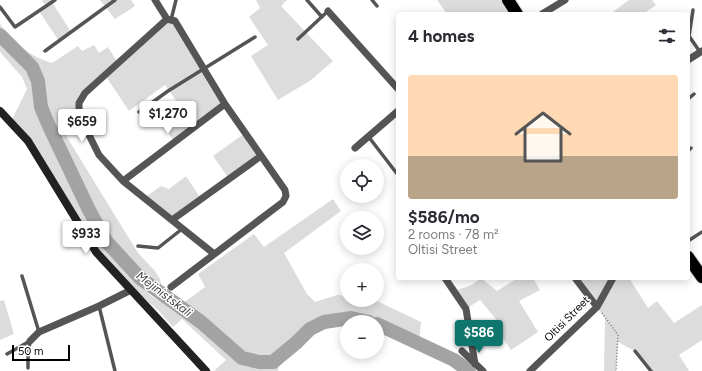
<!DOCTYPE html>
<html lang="en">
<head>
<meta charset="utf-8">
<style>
	body { margin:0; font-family:Figtree,sans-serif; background:#f2f2f3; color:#2b2b33; height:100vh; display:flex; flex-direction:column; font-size:15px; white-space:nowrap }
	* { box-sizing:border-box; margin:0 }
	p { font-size:13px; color:#7c7c81 }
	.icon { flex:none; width:22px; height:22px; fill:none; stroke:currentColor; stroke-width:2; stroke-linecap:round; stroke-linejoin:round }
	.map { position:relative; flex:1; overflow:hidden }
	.drawer { position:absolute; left:396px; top:12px; width:294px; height:268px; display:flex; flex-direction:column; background:#fff; border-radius:4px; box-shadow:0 2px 10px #0003 }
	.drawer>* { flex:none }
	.fabs { position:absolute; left:340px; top:159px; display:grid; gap:8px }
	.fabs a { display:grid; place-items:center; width:44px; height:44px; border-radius:50%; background:#fff; box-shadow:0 2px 10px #0003; font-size:20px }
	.scale { position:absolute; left:12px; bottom:10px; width:58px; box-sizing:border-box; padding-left:4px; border:2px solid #000; border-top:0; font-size:11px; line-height:14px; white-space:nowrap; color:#000; -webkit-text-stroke:3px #fff; paint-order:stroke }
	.price { position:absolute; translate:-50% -34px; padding:0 9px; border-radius:4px; background:#fff; color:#222; font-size:13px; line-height:26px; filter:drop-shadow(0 1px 2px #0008) }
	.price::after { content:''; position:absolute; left:50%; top:24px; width:12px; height:9px; margin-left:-6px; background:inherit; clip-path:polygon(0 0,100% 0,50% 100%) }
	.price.selected { background:#0f766e; color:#fff }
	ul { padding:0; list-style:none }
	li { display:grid; align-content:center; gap:8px; height:212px; padding:0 12px }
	li span { display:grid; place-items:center; height:124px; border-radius:4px; color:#555 }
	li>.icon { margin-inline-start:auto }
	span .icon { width:72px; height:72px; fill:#fffc; stroke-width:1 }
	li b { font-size:17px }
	h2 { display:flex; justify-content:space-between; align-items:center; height:48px; padding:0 12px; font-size:17px }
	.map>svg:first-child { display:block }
	.green { fill:#dcdcdc }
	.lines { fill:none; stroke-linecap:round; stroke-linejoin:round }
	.river { stroke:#a3a3a3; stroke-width:14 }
	.highway-casing { stroke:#dbdbdb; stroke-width:14 }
	.path { stroke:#777; stroke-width:1.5; stroke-dasharray:1 2; stroke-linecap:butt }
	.lane { stroke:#555; stroke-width:3.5 }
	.street { stroke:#555; stroke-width:7 }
	.secondary { stroke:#222; stroke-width:8 }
	.highway { stroke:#000; stroke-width:12 }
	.labels { text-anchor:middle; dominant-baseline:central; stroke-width:3; stroke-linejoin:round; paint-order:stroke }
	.street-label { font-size:11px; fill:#000; stroke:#fff }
	.water-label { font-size:12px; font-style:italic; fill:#444; stroke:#fff }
</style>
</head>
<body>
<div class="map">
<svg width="702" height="371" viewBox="0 0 702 371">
	<rect width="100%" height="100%" fill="#fff"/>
	<!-- green -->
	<path class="green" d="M42,0H55L52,2L71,32L59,41L39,11L46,6Z
		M100,0H131L135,6L115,19Z
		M256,0H287L281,6L333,61L311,80L278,100L251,56L268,45L249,17L260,8Z
		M437,0H504L510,10L506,14H447Z
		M629,0H652L656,5L643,14H610Z
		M167,19L175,21L225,104L175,142L162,125L183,110L165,85L129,111L105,75L85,93L79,110L61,119L65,134L138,253L155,271L160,279L163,294L141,278L137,283L151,296L179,311L237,359L249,367H262L279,365L278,371H214L226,360L182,319L173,327L159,311L111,270L11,122L27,89L22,77L0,52V23C7,41 34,58 52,63L78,46L82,51L94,45L99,53L108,47L118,63Z
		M245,133L261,156L229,179L213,156Z
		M186,176L201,199L172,220L144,198L161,186L169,189Z
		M333,199L341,211L284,253L307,294L315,302L337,295L347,296V300H375L421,322L419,344L377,324V322L351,318L324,322L310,329L297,342L273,362H259L242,358L201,322L179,306L205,287L198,274L254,234L264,247Z
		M481,278L497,291L518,278H533L540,290L519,301L538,332L511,350L496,328L500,324L480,300L466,309L454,291L472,285Z
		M575,278H629L648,308L657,301L674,323L702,305V340L679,355L689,371H651L635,351L618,342L616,371H604L605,318Z
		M4,300L14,334L0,340V301Z"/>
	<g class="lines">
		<!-- river -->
		<path class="river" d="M0,35L32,67L38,81L41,107L49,126L88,208L106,241L140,278L201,322L242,358L259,362H273L297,342L310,329L324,322L351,318L369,322
			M377,324L454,360L469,371"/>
		<!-- highway casing -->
		<g class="highway-casing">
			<path id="highway" d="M508,0L517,14
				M688,257L702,277"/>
		</g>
		<!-- path -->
		<path class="path" d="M602,313L618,335L616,371"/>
		<!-- lane -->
		<path class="lane" d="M307,0L322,17
			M372,0L377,6
			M0,7L15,27L55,0
			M693,10L689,36L700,52
			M171,20L176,0
			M298,39L328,11
			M45,51L115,0
			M688,99L694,94
			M139,112L168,91L255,37
			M368,136L398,175
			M688,151L691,148
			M688,241L702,232
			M138,246L158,248L182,229
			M22,276L39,332
			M99,306L115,371
			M635,351L651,371
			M7,354L30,341L28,355V368"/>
		<!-- street -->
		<path class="street" d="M155,0L167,19L175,21L225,104L285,190L286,196L283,202L171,287
			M328,11L398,89
			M542,14L565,0
			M167,19L85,93L79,103V110L82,121L99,155L123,181L213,253
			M688,60L702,51
			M355,148L398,111
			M123,181L225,104
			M172,220L261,156
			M445,278L466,309L475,364
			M575,278L597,307
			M30,341L39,332L99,306L131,290
			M462,351L483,371
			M530,371L597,307L613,278"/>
		<!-- secondary -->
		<path class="secondary" d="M0,111L28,141L96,252L206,371"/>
		<!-- highway -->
		<use href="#highway" class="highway"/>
	</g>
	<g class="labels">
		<!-- street labels -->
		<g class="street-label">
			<text transform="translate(567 319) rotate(-45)">Oltisi Street</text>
		</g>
		<!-- water labels -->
		<g class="water-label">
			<text transform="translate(164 294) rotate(37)">Mejinistskali</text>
		</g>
	</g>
</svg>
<div class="fabs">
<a><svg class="icon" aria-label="locate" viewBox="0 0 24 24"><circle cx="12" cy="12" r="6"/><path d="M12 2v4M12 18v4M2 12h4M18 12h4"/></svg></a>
<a><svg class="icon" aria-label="layers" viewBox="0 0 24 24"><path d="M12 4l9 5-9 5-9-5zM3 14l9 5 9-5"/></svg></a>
<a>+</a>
<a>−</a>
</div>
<div class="scale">50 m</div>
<b class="price" style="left:168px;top:135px">$1,270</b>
<b class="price" style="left:82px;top:143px">$659</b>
<b class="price" style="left:86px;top:255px">$933</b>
<b class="price selected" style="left:479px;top:354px">$586</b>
<section class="drawer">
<h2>4 homes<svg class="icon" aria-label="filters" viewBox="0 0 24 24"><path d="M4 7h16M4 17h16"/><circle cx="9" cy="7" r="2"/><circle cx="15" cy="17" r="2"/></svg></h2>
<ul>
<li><span style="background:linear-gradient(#ffd9b3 65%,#b9a48a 0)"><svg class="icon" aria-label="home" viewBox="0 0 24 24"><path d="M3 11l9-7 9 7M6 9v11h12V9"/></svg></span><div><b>$586/mo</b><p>2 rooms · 78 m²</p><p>Oltisi Street</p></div></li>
</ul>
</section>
</div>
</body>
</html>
